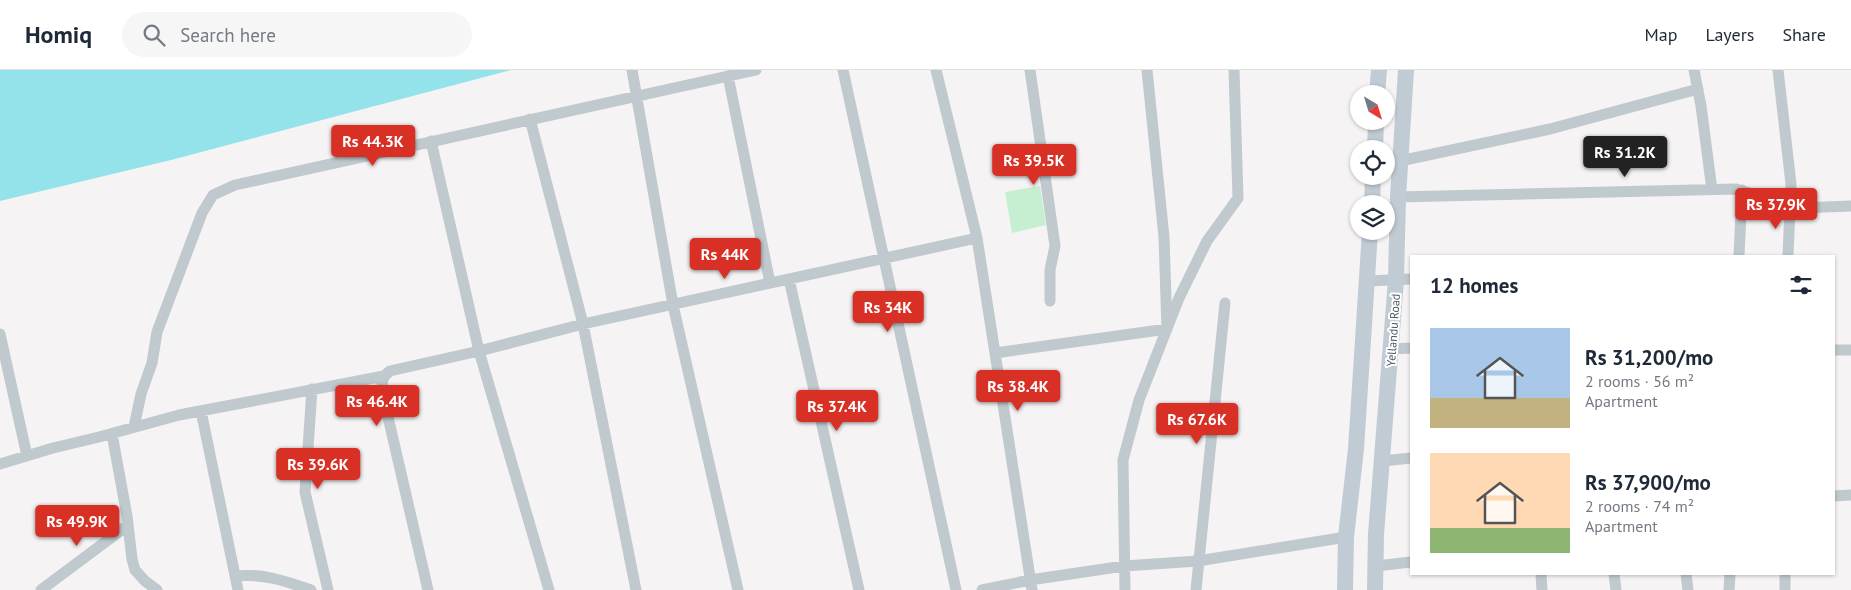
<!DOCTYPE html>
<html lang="en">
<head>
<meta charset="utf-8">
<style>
	body { margin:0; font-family:"PT Sans",sans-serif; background:#f6f6f7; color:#1f2937; height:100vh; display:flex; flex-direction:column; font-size:19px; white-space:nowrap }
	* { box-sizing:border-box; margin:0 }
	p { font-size:16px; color:#747a83 }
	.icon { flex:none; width:28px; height:28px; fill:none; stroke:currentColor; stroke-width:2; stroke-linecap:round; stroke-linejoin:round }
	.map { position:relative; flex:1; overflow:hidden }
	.details { position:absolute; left:1410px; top:185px; width:425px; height:320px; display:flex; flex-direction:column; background:#fff; border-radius:0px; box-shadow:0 1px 4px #0004 }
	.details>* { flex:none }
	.needle { width:32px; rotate:142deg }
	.controls { position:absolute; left:1350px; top:15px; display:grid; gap:10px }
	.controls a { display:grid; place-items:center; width:45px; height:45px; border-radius:50%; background:#fff; box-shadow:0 1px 4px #0004; font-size:25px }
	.price { position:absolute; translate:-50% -42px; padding:0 11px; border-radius:5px; background:#d93025; color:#fff; font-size:16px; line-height:32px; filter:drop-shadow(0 1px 2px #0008) }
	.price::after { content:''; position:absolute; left:50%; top:30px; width:15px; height:11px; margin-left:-8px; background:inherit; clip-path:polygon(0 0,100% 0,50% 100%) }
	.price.selected { background:#222; color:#fff }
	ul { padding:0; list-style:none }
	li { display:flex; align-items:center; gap:15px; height:125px; padding:0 20px }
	li span { display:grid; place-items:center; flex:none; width:140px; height:100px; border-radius:0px; color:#555 }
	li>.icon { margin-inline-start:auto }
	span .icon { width:60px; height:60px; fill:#fffc; stroke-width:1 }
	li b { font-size:21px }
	h2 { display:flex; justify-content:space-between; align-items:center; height:60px; padding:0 20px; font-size:21px }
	header { display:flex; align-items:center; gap:30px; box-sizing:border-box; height:70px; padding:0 25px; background:#fff; border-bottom:1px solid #e0e1e3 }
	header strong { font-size:24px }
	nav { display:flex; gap:28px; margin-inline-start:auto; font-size:18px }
	.search { width:350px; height:45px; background:#f6f6f7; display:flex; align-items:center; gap:12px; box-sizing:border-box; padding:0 18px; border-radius:28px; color:#747a83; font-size:19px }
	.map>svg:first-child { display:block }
	.green { fill:#c5efd0 }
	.water { fill:#94e3ea }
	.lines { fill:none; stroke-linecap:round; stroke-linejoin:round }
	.street { stroke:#bfc9ce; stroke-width:11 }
	.secondary { stroke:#c0cbd3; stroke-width:16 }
	.labels { text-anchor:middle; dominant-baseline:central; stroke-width:4; stroke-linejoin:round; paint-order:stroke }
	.street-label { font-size:12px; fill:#4b5860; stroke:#fff }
</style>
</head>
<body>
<header>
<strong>Homiq</strong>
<div class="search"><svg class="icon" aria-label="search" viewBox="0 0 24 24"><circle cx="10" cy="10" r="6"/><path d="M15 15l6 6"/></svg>Search here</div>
<nav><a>Map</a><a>Layers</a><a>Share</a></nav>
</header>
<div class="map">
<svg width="1851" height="520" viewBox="0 0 1851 520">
	<rect width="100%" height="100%" fill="#f5f3f3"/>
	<!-- green -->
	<path class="green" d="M1040,116L1046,155L1012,163L1005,122Z"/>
	<!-- water -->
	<path class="water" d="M0,0H511L175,89L0,131Z"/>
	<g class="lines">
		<!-- street -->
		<path class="street" d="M632,0L673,235L738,520
			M843,0L956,520
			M936,0L977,168L1032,520
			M1030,0L1055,176L1050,200V231
			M1694,0L1701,36L1712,120
			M1778,0L1791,114L1788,186
			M728,6L770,213
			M530,49L583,254L636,520
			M431,71L479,281L549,520
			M1400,91L1550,59L1698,19
			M1398,127L1736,119L1798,138L1851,136
			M1739,186L1742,120
			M789,209L859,520
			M1368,211L1411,209
			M0,264L27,386
			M1391,279L1411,278
			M1834,280H1851
			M995,283L1167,259L1164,167L1147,0
			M312,319L305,422L328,520
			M201,341L238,520
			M134,357L141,324L152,293L157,262L202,143L213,125L235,115L756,0
			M112,364L127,446L132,489L135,500L145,511L157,520
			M1383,391L1411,388
			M0,394L53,378L99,367L179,345L384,306
			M1834,426L1851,425
			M1376,496L1411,492
			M1541,504L1542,520
			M1614,504L1616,520
			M1686,504L1688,520
			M235,506C262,503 286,511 311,520
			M41,520L128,455
			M428,520L382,321C382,311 382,307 390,301L479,281L583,254L977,168
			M982,520L1030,510L1124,496L1198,491L1346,467
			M1125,520L1123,390L1139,330L1179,228L1207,171L1238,128L1234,0
			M1196,520L1225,233
			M1729,520L1730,504
			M1785,520V504"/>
		<!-- secondary -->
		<path class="secondary" d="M1377,24L1379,0
			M1375,79L1376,51
			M1372,134L1373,106
			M1345,520L1346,467L1356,379L1370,161
			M1375,520L1376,464L1396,210L1398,127L1406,0"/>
	</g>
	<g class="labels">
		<!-- street labels -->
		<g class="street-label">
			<text transform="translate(1393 260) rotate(-86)">Yellandu Road</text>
		</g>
	</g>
</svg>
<div class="controls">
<a><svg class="needle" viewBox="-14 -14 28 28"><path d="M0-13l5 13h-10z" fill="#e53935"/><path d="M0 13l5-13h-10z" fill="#747a83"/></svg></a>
<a><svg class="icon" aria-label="locate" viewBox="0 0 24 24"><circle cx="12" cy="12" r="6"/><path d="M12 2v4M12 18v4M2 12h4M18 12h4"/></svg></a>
<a><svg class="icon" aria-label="layers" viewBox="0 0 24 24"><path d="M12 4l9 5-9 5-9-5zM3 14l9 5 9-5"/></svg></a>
</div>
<b class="price" style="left:373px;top:97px">Rs 44.3K</b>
<b class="price selected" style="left:1625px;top:108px">Rs 31.2K</b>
<b class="price" style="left:1034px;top:116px">Rs 39.5K</b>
<b class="price" style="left:1776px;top:160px">Rs 37.9K</b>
<b class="price" style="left:725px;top:210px">Rs 44K</b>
<b class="price" style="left:888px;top:263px">Rs 34K</b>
<b class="price" style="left:1018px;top:342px">Rs 38.4K</b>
<b class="price" style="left:377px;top:357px">Rs 46.4K</b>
<b class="price" style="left:837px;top:362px">Rs 37.4K</b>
<b class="price" style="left:1197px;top:375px">Rs 67.6K</b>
<b class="price" style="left:318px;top:420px">Rs 39.6K</b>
<b class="price" style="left:77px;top:477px">Rs 49.9K</b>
<section class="details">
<h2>12 homes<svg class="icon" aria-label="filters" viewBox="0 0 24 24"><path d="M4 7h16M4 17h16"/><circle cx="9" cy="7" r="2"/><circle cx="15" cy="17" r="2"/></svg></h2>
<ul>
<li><span style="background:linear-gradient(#a9c7e8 70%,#c2b280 0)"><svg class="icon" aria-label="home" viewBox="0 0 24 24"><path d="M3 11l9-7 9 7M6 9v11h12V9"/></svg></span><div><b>Rs 31,200/mo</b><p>2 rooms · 56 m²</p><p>Apartment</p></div></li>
<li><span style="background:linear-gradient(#ffd9b3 75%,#8fb573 0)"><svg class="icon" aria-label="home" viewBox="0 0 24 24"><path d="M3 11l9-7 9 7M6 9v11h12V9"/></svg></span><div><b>Rs 37,900/mo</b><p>2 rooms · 74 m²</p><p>Apartment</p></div></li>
</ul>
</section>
</div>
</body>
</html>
